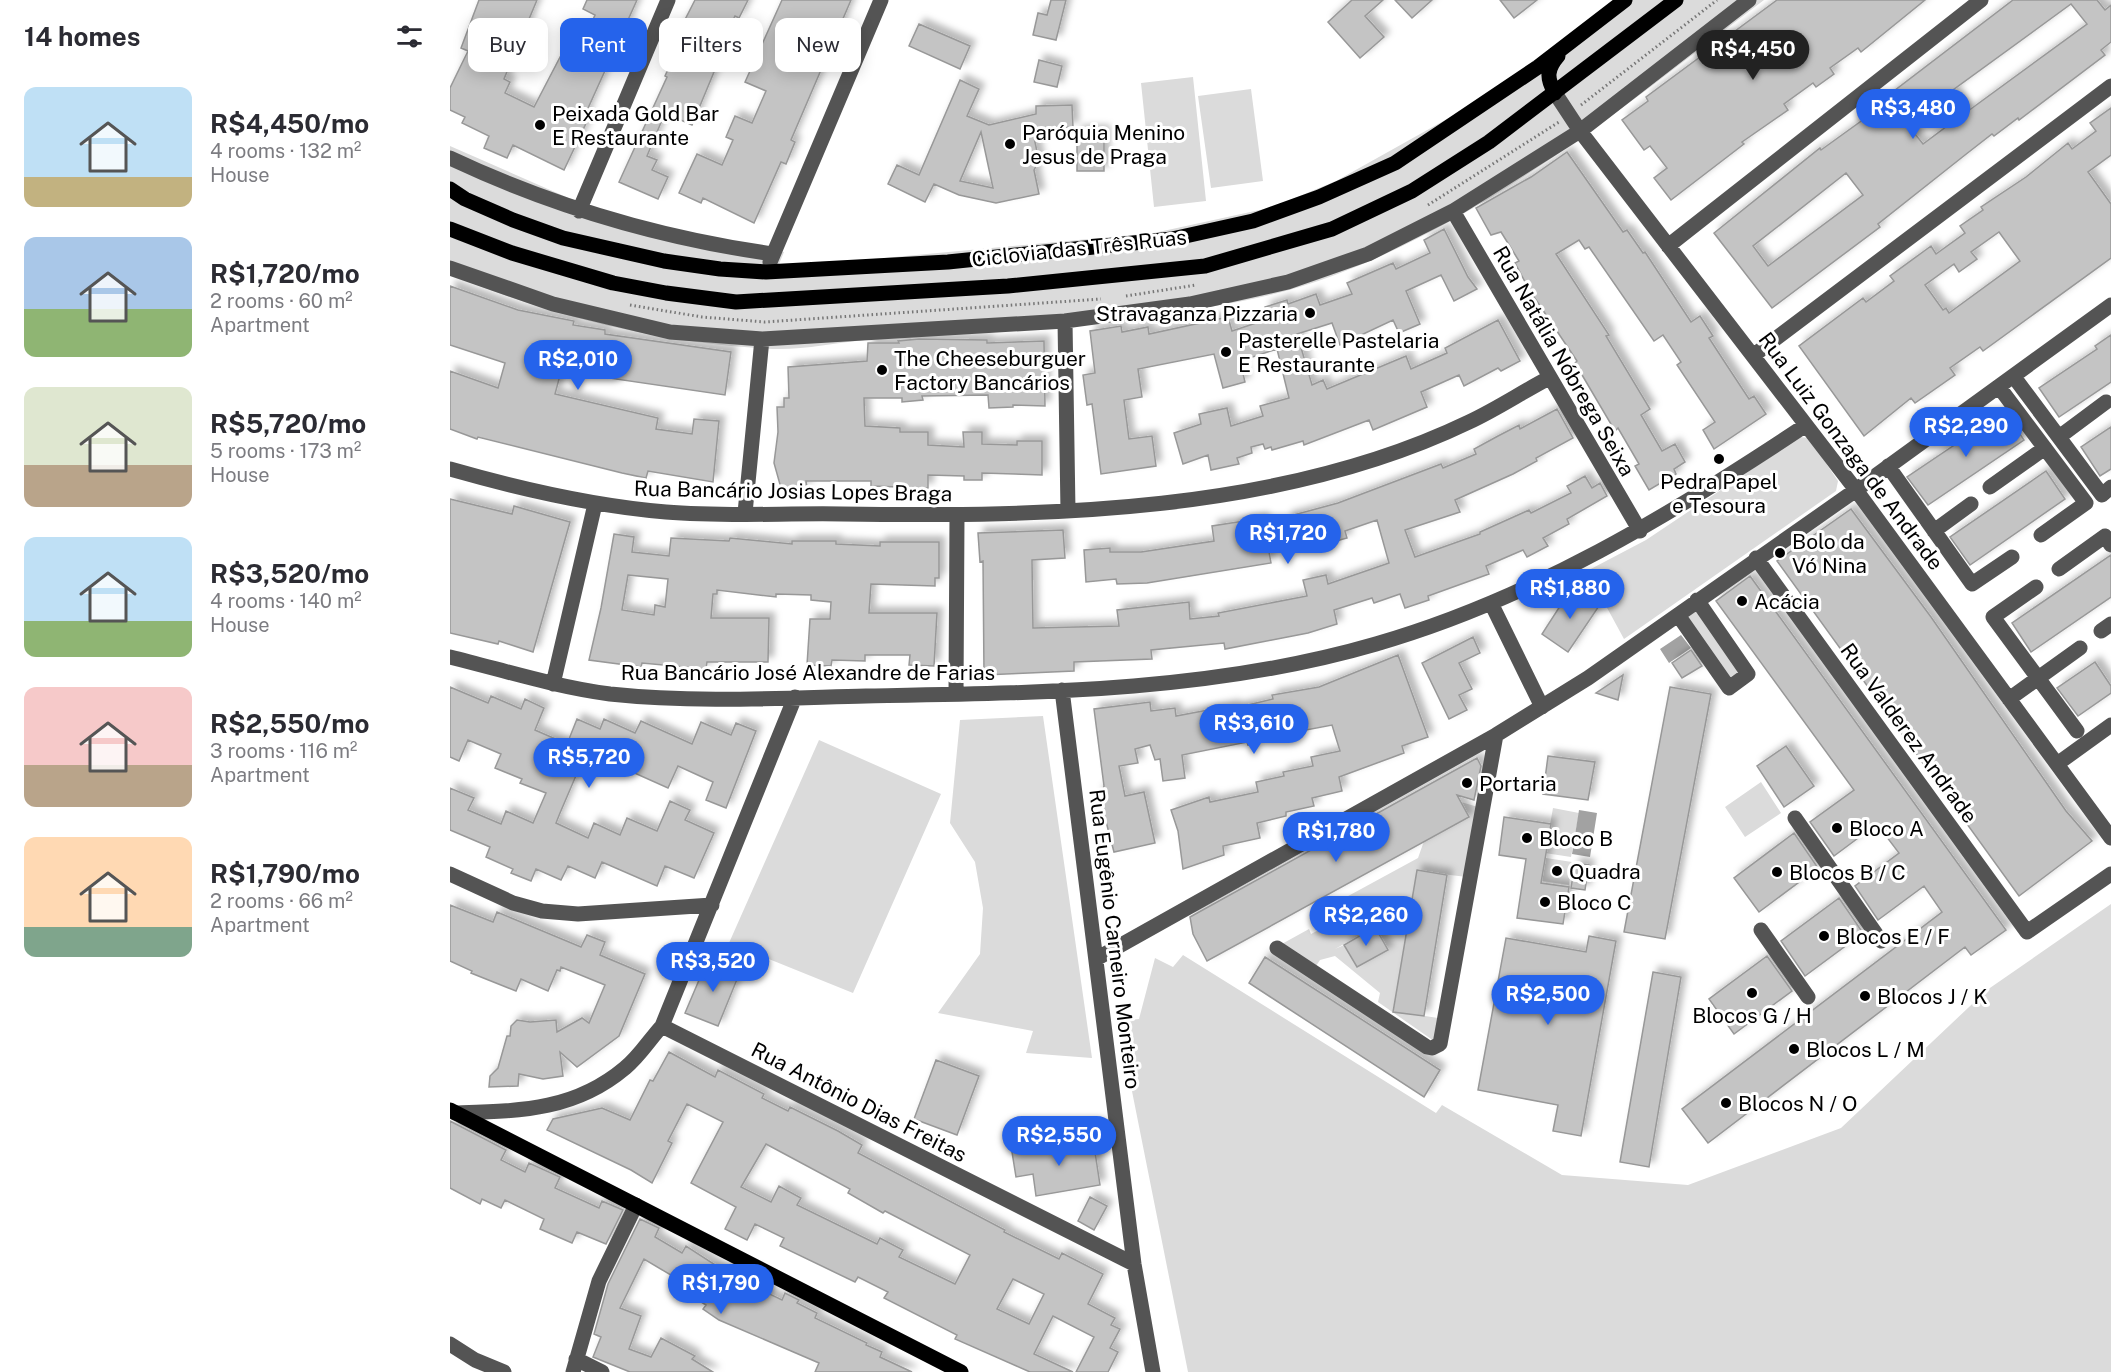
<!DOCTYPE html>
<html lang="en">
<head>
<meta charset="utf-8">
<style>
	body { margin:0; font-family:"Public Sans",sans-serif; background:#f2f2f3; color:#2b2b33; height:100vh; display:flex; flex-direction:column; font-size:22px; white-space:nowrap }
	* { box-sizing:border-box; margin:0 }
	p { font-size:20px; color:#7c7c81 }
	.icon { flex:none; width:33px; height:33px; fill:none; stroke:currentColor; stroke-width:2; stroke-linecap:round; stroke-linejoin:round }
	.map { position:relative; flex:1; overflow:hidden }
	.details { display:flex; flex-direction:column; background:#fff; width:450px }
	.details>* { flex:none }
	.hud { position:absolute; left:18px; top:18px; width:570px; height:54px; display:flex; gap:12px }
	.price { position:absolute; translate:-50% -51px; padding:0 14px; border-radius:21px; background:#2563eb; color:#fff; font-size:20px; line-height:39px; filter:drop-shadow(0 2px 3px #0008) }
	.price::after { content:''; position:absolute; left:50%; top:36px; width:18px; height:14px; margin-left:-9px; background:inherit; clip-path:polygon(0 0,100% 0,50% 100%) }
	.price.on { background:#222; color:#fff }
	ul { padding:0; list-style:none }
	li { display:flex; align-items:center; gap:18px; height:150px; padding:0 24px }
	li span { display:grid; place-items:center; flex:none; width:168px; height:120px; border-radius:12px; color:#555 }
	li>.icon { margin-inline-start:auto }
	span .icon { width:72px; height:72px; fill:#fffc; stroke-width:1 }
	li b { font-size:26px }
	h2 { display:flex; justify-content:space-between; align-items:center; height:72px; padding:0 24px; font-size:26px }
	.tag { padding:0 21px; border-radius:12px; background:#fff; box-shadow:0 3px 15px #0003; font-size:21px; line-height:54px }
	.tag.on { background:#2563eb; color:#fff }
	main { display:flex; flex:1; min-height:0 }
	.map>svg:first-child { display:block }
	.green { fill:#dbdbdb; fill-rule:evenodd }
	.water { fill:#a2a2a2 }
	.building { fill:#c4c4c4; stroke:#989898; stroke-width:1.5; fill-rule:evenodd; filter:url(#shadow) }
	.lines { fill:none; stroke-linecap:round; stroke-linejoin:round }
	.path { stroke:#767676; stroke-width:3; stroke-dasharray:1.5 3; stroke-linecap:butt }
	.minor { stroke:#545454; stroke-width:15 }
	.major { stroke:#000; stroke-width:15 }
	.poi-dot { fill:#000; stroke:#fff; stroke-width:2 }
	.labels { text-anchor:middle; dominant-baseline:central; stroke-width:6; stroke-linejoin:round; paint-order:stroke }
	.poi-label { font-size:21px; fill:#000; stroke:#fff; text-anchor:start }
	.street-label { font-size:21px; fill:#000; stroke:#fff }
</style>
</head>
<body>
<main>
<section class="details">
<h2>14 homes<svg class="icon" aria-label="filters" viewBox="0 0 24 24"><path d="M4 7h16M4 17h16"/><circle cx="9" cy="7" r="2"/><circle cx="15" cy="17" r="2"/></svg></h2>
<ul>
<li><span style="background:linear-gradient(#bfe0f5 75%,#c2b280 0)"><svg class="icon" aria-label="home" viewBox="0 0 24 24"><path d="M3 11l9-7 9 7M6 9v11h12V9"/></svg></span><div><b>R$4,450/mo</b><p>4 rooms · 132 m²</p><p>House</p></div></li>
<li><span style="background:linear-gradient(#a9c7e8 60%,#8fb573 0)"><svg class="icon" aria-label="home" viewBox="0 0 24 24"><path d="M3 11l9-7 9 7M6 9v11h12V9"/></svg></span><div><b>R$1,720/mo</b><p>2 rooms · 60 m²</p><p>Apartment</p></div></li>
<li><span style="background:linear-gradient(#dfe7d0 65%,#b9a48a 0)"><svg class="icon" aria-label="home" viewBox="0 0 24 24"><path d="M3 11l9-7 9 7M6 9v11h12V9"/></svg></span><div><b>R$5,720/mo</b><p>5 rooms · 173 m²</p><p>House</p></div></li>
<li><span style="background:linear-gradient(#bfe0f5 70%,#8fb573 0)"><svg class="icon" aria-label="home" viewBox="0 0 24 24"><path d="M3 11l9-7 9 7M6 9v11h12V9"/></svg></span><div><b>R$3,520/mo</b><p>4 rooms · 140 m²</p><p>House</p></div></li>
<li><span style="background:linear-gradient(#f6c9c9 65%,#b9a48a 0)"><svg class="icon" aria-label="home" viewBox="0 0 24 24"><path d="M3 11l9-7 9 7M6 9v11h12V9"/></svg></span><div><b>R$2,550/mo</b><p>3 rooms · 116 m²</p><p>Apartment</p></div></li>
<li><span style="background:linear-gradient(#ffd9b3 75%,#7fa58c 0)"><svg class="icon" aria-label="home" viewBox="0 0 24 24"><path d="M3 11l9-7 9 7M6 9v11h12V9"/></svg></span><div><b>R$1,790/mo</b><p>2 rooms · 66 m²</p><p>Apartment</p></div></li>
</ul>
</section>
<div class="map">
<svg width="1661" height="1372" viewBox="0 0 1661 1372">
	<defs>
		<filter id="shadow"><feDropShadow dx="5.5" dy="-5.5" stdDeviation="3" flood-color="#0004"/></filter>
	</defs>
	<rect width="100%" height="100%" fill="#fff"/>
	<!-- green -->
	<path class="green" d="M1165,0H1314C1181,101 1043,216 885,275C791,311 691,315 592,324C533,329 474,334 415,340C385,343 353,350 323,349C213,344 102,317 0,274V146L139,207L210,227L334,252L329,264H369L704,233L823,207L886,181L1013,110L1096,54Z
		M743,77L756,201L704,207L691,83Z
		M801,89L813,181L761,188L748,96Z
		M1350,437L1359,438L1388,481L1386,491L1174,639L1137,571L1196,540Z
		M1247,600L1298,674L1279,688L1228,615Z
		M593,716L642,1058L576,1053L583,1031L488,1013L530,954L533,908L525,862L500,823L510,720Z
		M369,740L491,794L403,993L279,943Z
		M1311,782L1331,813L1295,837L1275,807Z
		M1011,802L1028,807L1017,877L967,871L943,1011L988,1018L984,1041L928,1002L930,993L885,956L870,960L864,969L830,945L859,929L861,934L896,916L889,901L968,858L974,841L1018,817ZM925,927L938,950L907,967L894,945L885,949Z
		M1103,808L1129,813L1121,857L1095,853Z
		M1096,858L1122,862L1119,885L1092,881Z
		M1661,904V1372H738L668,1021L689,1019L705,958L723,967L733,955L986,1113L992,1105L1112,1175L1238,1185L1391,1128L1537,990Z"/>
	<!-- water -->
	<path class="water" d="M1231,635L1241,648L1219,663L1210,649Z
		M1129,810L1147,813L1140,857L1122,854Z
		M935,898L944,915L913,931L904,914Z"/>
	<!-- building -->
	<path class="building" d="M29,0H87L54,79L60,82L55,93L84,107L120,38L132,44L145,15L133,9L137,0H187L135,115L139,117L114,170L63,145L57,158L34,148L39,136L12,123L15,117L0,110V88L18,51L11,48Z
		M245,0H298L289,18L285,16L258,69L264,72L242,125L215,113L197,156L207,160L202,170L218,177L208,199L169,182L217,77L215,76L227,50L221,47Z
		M332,0H401L341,140L345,142L336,164L331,162L304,223L253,198L251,203L229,193L247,154L272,165L283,140L276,137L285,116L302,123L316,91L295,82Z
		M601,0H616L606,40L583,35L588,13L597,15Z
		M902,0H933L915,16L934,37L910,58L878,22Z
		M945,0H982L962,18Z
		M1050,0H1087L1064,18Z
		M1327,0H1475L1411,52L1408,48L1380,68L1384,74L1366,87L1363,83L1334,104L1338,110L1292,142L1294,144L1221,200L1204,178L1217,168L1200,146L1194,150L1172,120L1198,101L1196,97Z
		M1563,0H1647L1655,10L1661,5V42L1651,50L1655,55L1569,120L1568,118L1544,136L1542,134L1515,155L1428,224L1430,227L1322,308L1264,233L1370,148L1371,150L1443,98L1440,94ZM1621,4L1637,24L1518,111L1503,90ZM1482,106L1497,126L1473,144L1458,125ZM1396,173L1413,195L1318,266L1303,246Z
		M469,24L520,46L510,69L459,46Z
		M589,60L612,66L607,87L584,82Z
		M510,80L529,89L517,116L539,125L586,114V106L622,105L623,127L582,128L589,161L584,170L589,194L546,203L509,195L484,184L475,202L438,184L447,165L469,175ZM531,132L543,188L510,181Z
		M1661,108V155L1638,172L1661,204V258L1533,351L1530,347L1500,368L1505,375L1465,403L1461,398L1414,436L1349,346L1413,298L1416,302L1444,281L1440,276L1481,246L1486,254L1515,233L1510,226L1533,210L1531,207L1576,177L1618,143L1622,149L1646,131L1640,123ZM1549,232L1570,261L1499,313L1496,308L1493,310L1475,285L1504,264L1509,272L1527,259L1521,252Z
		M627,131H654V171H627Z
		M1117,152L1173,232L1177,230L1193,253L1195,252L1241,322L1250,316L1263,336L1259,338L1274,361L1299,399L1304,396L1316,414L1264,449L1253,430L1265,422L1227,365L1231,362L1213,335L1204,341L1139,247L1135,249L1129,240L1106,254L1159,335L1156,336L1200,409L1191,415L1212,451L1225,444L1235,462L1224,469L1226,474L1199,490L1185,466L1189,464L1168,428L1165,431L1125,363L1127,361L1080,291L1065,263L1069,261L1051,232L1041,235L1026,208L1081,177Z
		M994,229L1018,277L1027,289L1004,301L991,275L956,291L970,324L949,333L943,320L890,345L882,323L847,334L862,385L873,380L877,389L956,356L961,369L997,353L995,348L1048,320L1070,361L1051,371L1048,368L1014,386L1009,375L971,392L977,407L923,430L919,420L854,445L853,441L822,450L821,447L815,449L813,444L801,447L802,453L787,458L789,464L761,470L758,455L733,464L724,433L751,424L749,414L777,408L781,426L813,416L810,406L839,398L827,349L790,361L795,382L773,388L764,354L688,369L692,397L674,400L679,439L702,436L706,466L651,474L642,404L637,405L633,375L645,373L640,331L671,326L672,332L698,327L699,334L778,317L782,331L818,319L815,307L837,300L838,304L866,294L870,305L902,294L897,283L943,263L946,269L980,253L974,240Z
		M0,286L68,310L124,321L123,325L155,330V334L281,352L275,395L152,377L153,374L112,368L105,394L208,418L206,429L242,434L244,419L269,421L263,482L198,471L196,478L172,473L28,437L27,439L0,429V371L48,388L55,363L0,345Z
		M1661,335V382L1609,417L1589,388L1647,349L1645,346Z
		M469,339L537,340V343L594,341L595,406L563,405V407L539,408L538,395L472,396L473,400L452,402V398H414L415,426L450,428V432H478V445L514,447L513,432H532V444L567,445V441H592V475L532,473V480H514V476L478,475V488L421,486V481H356L357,487L331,488L324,463L328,432L327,407H334V398H339L338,367L417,361L418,343H449L448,341Z
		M1107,409L1123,438L1086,458L1087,461L1063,474L1005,500L1010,512L955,530L965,557L1030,534V532L1079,510L1081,513L1121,493L1117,486L1135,476L1142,488L1150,483L1157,496L1117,519L1119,524L1093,538L1098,546L1077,557L1073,550L1036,566L1039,574L978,596L979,600L955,608L950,594L924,603L922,598L884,610L887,624L858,633L775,649L774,643L701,650L702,659L624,662V671L534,675L533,561L530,562L528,533L613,530L615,558L582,560L583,628L669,626L667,610L739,602L740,619L769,616L768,613L857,596L853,580L876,575L878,584L939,563L927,520L895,531L897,538L847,552L836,517L888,503L991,464L993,468L1026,454L1024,449L1048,436L1069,425L1070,429Z
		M1555,411L1574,440L1478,505L1457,477Z
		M1661,427V469L1650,476L1631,447Z
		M1596,471L1615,499L1520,565L1500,537Z
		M0,499L62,514L64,506L120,522L83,652L49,641L48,644L0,633Z
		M1401,509L1481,617L1616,811L1642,841L1569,896L1327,561Z
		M813,518L821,563L697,583L667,584L666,579L636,582L634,550L660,548V552H691L764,541L762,526Z
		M164,534L184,537L182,552L219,556L221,538L279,541L280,538L342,544V541H386V544L430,546V542H489V578H485V586L421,584L419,613H487L484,666L459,665L460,655H415V661L382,660L381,666L357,665L360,619H380L381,602L361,600V595L326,594V597L267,590V594H263L261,618H319L318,662H257L256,669L192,663L191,667L139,660L151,608ZM178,575L218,579L215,607L205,605L204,615L172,610Z
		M1661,555V597L1581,652L1562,623Z
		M1300,576L1556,930L1521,955L1515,947L1258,1143L1232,1109L1492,912L1474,886L1428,920L1405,886L1449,853L1427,824L1384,856L1360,822L1404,790L1266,601Z
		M1121,589L1149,606L1118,652L1092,634Z
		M1023,637L1030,653L1009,663L1022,689L1009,695L1017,710L999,719L972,663Z
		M1241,650L1252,666L1232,678L1222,663Z
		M948,655L978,737L952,746L954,753L889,777L892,791L862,798L864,806L836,812V816L807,823L810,838L773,846L774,855L733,869L728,831L721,810L759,797L760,802L808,792L806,782L834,776L833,772L863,766L861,757L890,751L882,725L819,737L820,740L798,745L797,742L732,755L735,778L713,781L710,759L705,760L700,745L685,749L688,763L669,766L675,796L694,792L705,843L664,852L648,791L653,790L654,786L644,709L700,702L701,711L725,708L726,716L784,705L785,708L823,699L822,695L869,687Z
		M1645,662L1661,686V693L1628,716L1607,688Z
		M1173,675L1168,700L1146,693Z
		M0,687L38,703L41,696L71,709L75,699L94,708L85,730L117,744L127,719L150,729L154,719L185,733L191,721L242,744L251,722L281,735L286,723L306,731L276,808L256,800L263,782L228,766L218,788L160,762L155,774L131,764L110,813L106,823L138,838L144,823L170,835L177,818L207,831L220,801L240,810L235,820L264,833L244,878L215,866L207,886L152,862L145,878L118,866L111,880L86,869L81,881L61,873L63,869L36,857L40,847L0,830V788L24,798L18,810L51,824L56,811L83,823L96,793L70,783L72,779L45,768L51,754L18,740L9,761L0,757Z
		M1220,687L1261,694L1215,939L1174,932Z
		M1336,746L1364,786L1334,807L1307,766Z
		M1098,756L1145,762L1138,800L1093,794Z
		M1027,758L1031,766L1024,800L1007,795L1019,817L757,961L743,934L740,917Z
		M1054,817L1101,824L1091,883L1119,887L1113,924L1067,918L1076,859L1049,855Z
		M1344,833L1368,868L1309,912L1284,878Z
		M1125,863L1139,865L1135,890L1121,888Z
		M967,870L997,875L974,1016L943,1012Z
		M1389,898L1413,933L1355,976L1331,941Z
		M0,905L43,922L47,912L131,947L137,935L155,942L150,955L195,974L169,1036L127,1067L110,1052L113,1076L93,1079L69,1074L68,1086L39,1087L40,1076L48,1068L57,1036H60L61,1026L67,1020L80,1022L106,1020L107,1032L132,1018L139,1023L155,985L111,967L110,971L107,970L98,991L71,979L66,991L21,973L22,971L0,961Z
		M925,927L938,950L907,967L894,945Z
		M1139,936L1166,941L1131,1136L1103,1131L1108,1105L1028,1090L1056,938L1136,952Z
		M1317,956L1342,991L1284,1034L1259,999Z
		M815,957L990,1070L974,1097L799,983Z
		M258,959L290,972L268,1026L235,1013Z
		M1203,972L1231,977L1199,1167L1170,1162Z
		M219,1052L265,1077L268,1070L314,1094L312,1098L338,1111L340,1107L388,1131L412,1145L408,1153L555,1230L554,1232L609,1259L612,1253L653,1274L638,1304L665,1318L661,1325L670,1329L660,1348L668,1352L658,1372H626L644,1337L603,1316L584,1354L623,1372H580L505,1339L507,1335L434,1298L438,1292L408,1277L405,1282L330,1246L334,1238L305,1224L297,1240L275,1229L286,1207L241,1183L273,1122L237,1104L218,1141L222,1143L202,1183L181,1170L97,1130L103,1119L152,1108L180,1120L200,1080L203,1081ZM316,1144L400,1189L398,1193L433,1213L435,1211L520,1255L505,1284L449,1257L453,1250L430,1238L427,1244L347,1205L351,1198L329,1186L321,1202L291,1187ZM563,1279L594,1294L579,1324L547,1309Z
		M486,1060L529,1076L507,1135L464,1119Z
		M0,1121L56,1150L51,1160L75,1172L79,1163L110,1177L105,1188L149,1208L152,1201L173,1210L156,1244L127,1232L122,1243L90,1229L94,1219L55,1200L51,1208L32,1199L30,1204L0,1188Z
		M643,1139L650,1185L586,1196L583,1174L566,1177L562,1152Z
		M640,1197L657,1206L644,1230L628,1221Z
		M190,1219L209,1228L205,1237L232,1253L236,1246L276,1272L281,1265L313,1281L309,1289L332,1300L335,1293L349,1300L347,1303L367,1313L365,1318L417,1343L416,1345L432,1352L430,1357L462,1372H365L369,1363L269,1320L253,1309L256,1305L232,1290L236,1284L194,1259L170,1308L191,1316L179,1349L201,1357L211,1338L245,1356L242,1359L263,1372H180L143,1357L151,1337L144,1334L158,1284Z"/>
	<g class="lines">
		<!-- path -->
		<path class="path" d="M1131,105L1267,0
			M978,205L1109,122
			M676,296L746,285
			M180,305L252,317L315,322L651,299"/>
		<!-- minor -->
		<path class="minor" d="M1105,93L1130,131L1406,490L1661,838
			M0,158C104,207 210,238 323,254
			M129,211L218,0
			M1003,211L1190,531
			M1218,246L1531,0
			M320,262L431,0
			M0,268L103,304L220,332L312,339L615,321L740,304L838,282L918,254L1003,211L1130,131L1299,0
			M615,321L618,511
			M1304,355L1661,86
			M1564,377L1652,495L1661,487
			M1549,387L1636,503L1591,535
			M1609,437L1656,402
			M1438,466L1522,584L1562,557
			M0,469C70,489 143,506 216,512C274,517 334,513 392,514C598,517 830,513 1019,422C1047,409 1072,392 1099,378
			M1540,487L1595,448
			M295,513L312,339
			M1484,531L1521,504
			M1306,558L1577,932L1661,874
			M1609,569L1655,536L1661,545
			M1586,587L1543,617L1627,731
			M1041,603L1092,707
			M1228,615L1279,688L1298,674L1247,600
			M1651,631L1661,624
			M0,657C53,670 106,687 160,694C244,703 332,698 416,696C586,693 761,692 926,644C1082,599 1221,515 1356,425
			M103,684L145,504
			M612,690L684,1264L703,1372
			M506,694L507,516
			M1559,699L1630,648
			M1607,764L1661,725
			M1345,818L1431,941
			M0,874L63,903L92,911L128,914L262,905
			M1311,930L1358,997
			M827,948L977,1047L982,1048L990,1044L1046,735
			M646,959L1046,735L1138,678L1406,490L1661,305
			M212,1026L684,1264
			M5,1113C69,1111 124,1111 175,1068C189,1057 200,1039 212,1026L345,697
			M0,1344L25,1360L54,1372
			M126,1359L152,1372
			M123,1372L149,1281L186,1205"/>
		<!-- major -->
		<path class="major" d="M1105,93C1096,78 1097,69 1108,56
			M0,189L15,199L63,220L113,238L214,261L270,269L316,272L498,262L722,239L803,221L869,197L945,163L1088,67L1175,0
			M0,229L62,253L163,283L216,293L286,302L558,286L755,266L882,229L962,191L1039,142L1226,0
			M0,1110L511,1372"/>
	</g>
	<!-- markers -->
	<g class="poi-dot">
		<circle cx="90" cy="125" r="6"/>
		<circle cx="560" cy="144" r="6"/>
		<circle cx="860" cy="313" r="6"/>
		<circle cx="776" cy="352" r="6"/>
		<circle cx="432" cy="370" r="6"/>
		<circle cx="1269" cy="459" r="6"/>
		<circle cx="1330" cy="553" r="6"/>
		<circle cx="1292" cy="601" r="6"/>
		<circle cx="1017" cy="783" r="6"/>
		<circle cx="1387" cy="828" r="6"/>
		<circle cx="1077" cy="838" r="6"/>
		<circle cx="1107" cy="871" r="6"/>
		<circle cx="1327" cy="872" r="6"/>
		<circle cx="1095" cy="902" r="6"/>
		<circle cx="1374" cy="936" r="6"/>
		<circle cx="1302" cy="993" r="6"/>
		<circle cx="1415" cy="996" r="6"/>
		<circle cx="1344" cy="1049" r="6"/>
		<circle cx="1276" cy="1103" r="6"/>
	</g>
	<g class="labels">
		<!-- poi labels -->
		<g class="poi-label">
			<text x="102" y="113">Peixada Gold Bar<tspan x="102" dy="24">E Restaurante</tspan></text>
			<text x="572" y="132">Paróquia Menino<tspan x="572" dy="24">Jesus de Praga</tspan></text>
			<text x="848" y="313" text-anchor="end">Stravaganza Pizzaria</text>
			<text x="788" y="340">Pasterelle Pastelaria<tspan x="788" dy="24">E Restaurante</tspan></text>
			<text x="444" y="358">The Cheeseburguer<tspan x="444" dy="24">Factory Bancários</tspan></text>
			<text x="1269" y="481" text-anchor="middle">Pedra Papel<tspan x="1269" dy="24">e Tesoura</tspan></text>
			<text x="1342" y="541">Bolo da<tspan x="1342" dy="24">Vó Nina</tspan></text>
			<text x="1304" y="601">Acácia</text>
			<text x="1029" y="783">Portaria</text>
			<text x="1399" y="828">Bloco A</text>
			<text x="1089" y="838">Bloco B</text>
			<text x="1119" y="871">Quadra</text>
			<text x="1339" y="872">Blocos B / C</text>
			<text x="1107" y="902">Bloco C</text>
			<text x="1386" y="936">Blocos E / F</text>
			<text x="1427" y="996">Blocos J / K</text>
			<text x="1302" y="1015" text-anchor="middle">Blocos G / H</text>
			<text x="1356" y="1049">Blocos L / M</text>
			<text x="1288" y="1103">Blocos N / O</text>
		</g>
		<!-- street labels -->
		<g class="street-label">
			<text transform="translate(629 248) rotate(-6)">Ciclovia das Três Ruas</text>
			<text transform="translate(1114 361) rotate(60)">Rua Natália Nóbrega Seixa</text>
			<text transform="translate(1401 451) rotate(53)">Rua Luiz Gonzaga de Andrade</text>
			<text transform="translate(343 491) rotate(1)">Rua Bancário Josias Lopes Braga</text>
			<text x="358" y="672">Rua Bancário José Alexandre de Farias</text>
			<text transform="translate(1459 733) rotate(54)">Rua Valderez Andrade</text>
			<text transform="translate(665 939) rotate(83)">Rua Eugênio Carneiro Monteiro</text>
			<text transform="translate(409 1102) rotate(27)">Rua Antônio Dias Freitas</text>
		</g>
	</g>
</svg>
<b class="price on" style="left:1303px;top:81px">R$4,450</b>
<b class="price" style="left:1463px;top:140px">R$3,480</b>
<b class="price" style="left:128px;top:391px">R$2,010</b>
<b class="price" style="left:1516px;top:458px">R$2,290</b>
<b class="price" style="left:838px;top:565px">R$1,720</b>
<b class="price" style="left:1120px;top:620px">R$1,880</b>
<b class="price" style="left:804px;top:755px">R$3,610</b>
<b class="price" style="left:139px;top:789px">R$5,720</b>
<b class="price" style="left:886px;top:863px">R$1,780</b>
<b class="price" style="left:916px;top:947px">R$2,260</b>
<b class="price" style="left:263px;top:993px">R$3,520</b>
<b class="price" style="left:1098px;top:1026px">R$2,500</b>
<b class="price" style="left:609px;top:1167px">R$2,550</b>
<b class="price" style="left:271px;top:1315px">R$1,790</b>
<div class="hud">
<a class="tag">Buy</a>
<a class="tag on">Rent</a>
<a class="tag">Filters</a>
<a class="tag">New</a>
</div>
</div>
</main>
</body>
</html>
